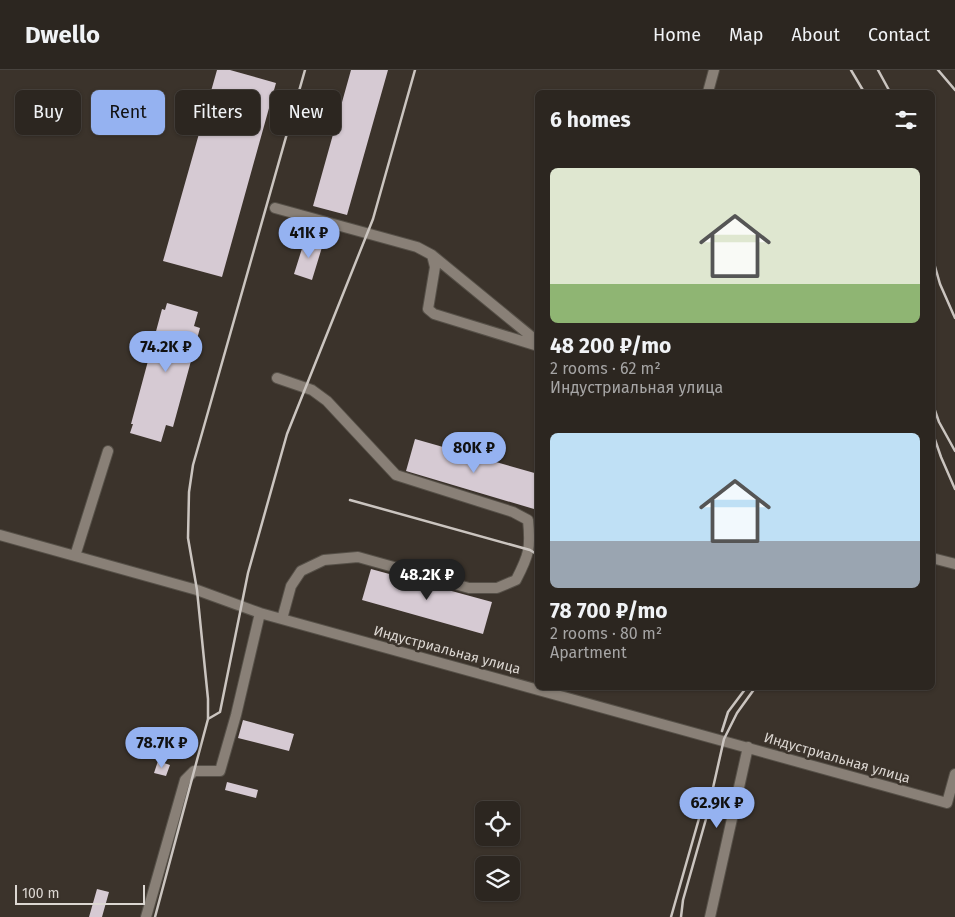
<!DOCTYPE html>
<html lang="en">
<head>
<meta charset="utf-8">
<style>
	body { margin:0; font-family:"Fira Sans",sans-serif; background:#38322d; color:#f1f3f6; height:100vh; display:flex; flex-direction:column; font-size:19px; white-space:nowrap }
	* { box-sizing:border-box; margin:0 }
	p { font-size:16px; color:#a6a5a5 }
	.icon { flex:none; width:28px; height:28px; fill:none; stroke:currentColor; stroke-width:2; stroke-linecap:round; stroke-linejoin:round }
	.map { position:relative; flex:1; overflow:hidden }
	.panel { position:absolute; left:535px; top:20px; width:400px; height:600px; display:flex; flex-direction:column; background:#2c2620; border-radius:8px; box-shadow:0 1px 4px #0004,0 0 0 1px #48433e }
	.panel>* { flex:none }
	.banner { position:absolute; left:15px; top:20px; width:445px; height:45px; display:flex; gap:10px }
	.fabs { position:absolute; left:475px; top:731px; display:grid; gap:10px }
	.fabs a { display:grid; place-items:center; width:45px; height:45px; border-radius:8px; background:#2c2620; box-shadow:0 1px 4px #0004,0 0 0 1px #48433e; font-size:25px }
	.scale { position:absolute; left:15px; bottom:12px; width:130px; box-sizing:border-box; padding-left:5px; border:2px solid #dcd7d2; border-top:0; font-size:14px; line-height:18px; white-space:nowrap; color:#dcd7d2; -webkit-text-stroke:4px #3b332b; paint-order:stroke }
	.price { position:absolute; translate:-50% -42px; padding:0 11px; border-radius:18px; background:#95b2f1; color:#111; font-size:16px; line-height:32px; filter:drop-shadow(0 1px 2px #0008) }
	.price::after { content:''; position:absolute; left:50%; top:30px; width:15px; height:11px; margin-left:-8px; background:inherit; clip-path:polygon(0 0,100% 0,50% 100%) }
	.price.current { background:#222; color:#fff }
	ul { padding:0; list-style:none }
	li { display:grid; align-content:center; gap:10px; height:265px; padding:0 15px }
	li span { display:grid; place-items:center; height:155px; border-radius:8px; color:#555 }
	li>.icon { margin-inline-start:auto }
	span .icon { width:90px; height:90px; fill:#fffc; stroke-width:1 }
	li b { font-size:21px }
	h2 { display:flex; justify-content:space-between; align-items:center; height:60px; padding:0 15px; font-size:21px }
	.chip { padding:0 18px; border-radius:8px; background:#2c2620; box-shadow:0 1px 4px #0004,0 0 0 1px #48433e; font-size:18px; line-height:45px }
	.chip.current { background:#95b2f1; color:#111 }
	header { display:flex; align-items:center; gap:30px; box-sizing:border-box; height:70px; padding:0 25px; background:#2c2620; border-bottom:1px solid #48433e }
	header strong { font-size:24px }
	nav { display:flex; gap:28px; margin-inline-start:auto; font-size:18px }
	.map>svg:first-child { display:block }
	.building { fill:#d6cad3 }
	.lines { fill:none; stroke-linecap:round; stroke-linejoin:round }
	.minor-casing { stroke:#565048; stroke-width:12 }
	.minor { stroke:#898077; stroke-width:10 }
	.rail { stroke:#cbc5c0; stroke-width:2.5 }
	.labels { text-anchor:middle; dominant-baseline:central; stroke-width:5; stroke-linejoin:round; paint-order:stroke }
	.street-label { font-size:14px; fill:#dcd7d2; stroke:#3b332b }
</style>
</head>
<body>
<header>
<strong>Dwello</strong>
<nav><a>Home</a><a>Map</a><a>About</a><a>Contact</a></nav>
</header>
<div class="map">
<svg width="955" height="847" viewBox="0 0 955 847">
	<rect width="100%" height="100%" fill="#3b332b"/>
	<!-- building -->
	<path class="building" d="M217,0H230L276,13L222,207L163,191Z
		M351,0H388L347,145L313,136Z
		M305,169L323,174L312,210L294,204Z
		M167,233L198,242L194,256L200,258L173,357L166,355L161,372L130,363L133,354H131L162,239L165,240Z
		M415,369L538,404V426L534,439L406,401Z
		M371,499L492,532L483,564L362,530Z
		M243,650L294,664L289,681L238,668Z
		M158,691L170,695L166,706L154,703Z
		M227,712L258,720L256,728L225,720Z
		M97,819L109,822L102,847H89Z"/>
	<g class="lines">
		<!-- minor casing -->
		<g class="minor-casing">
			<path id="minor" d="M708,22L714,0
				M275,138L417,177L432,185L435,197L428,239L434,244L538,276
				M432,185L538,272
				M277,308L312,320L327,331L396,405L513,442L528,450C531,478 529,485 516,510L497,518H469L358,487L324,490L301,501L291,516L282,549
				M0,465L197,520L260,543L947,733L955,704
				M75,486L108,381
				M932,488L955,494
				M146,847L185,710L194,701H220L236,645L260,543
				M710,847L748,677"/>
		</g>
		<!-- minor -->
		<use href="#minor" class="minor"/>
		<!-- rail -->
		<path class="rail" d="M851,0L864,22
			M878,0L890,22
			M938,0L955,20
			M932,186L940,214L955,248
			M932,332L939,352L955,381
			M932,361L941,387L955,419
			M350,430L530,480L538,485
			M208,649V629L197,520L188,468L189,422L193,395L305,0
			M722,661L728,642L746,618
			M155,847L208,649L220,642L248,503L287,364L373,149L415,0
			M671,847L700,745
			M681,847L683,830L706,749L724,669L737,643L755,618"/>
	</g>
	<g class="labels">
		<!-- street labels -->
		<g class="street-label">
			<text transform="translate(447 580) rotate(15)">Индустриальная улица</text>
			<text transform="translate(837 688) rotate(16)">Индустриальная улица</text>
		</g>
	</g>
</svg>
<div class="fabs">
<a><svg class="icon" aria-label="locate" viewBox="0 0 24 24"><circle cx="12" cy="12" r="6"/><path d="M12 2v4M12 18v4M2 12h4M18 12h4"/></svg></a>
<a><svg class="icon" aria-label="layers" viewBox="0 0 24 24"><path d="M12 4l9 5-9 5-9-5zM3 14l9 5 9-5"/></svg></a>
</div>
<div class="scale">100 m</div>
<b class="price" style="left:309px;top:189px">41K ₽</b>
<b class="price" style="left:166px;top:303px">74.2K ₽</b>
<b class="price" style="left:474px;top:404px">80K ₽</b>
<b class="price current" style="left:427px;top:531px">48.2K ₽</b>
<b class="price" style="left:162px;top:699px">78.7K ₽</b>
<b class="price" style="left:717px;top:759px">62.9K ₽</b>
<div class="banner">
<a class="chip">Buy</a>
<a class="chip current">Rent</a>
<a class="chip">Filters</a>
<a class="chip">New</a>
</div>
<section class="panel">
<h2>6 homes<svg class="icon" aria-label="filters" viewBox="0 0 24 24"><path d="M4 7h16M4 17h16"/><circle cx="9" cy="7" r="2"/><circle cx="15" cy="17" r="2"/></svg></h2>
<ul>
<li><span style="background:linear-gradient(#dfe7d0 75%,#8fb573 0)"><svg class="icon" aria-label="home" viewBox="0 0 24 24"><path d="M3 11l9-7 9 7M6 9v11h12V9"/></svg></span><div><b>48 200 ₽/mo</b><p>2 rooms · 62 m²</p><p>Индустриальная улица</p></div></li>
<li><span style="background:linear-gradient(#bfe0f5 70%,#9aa5b1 0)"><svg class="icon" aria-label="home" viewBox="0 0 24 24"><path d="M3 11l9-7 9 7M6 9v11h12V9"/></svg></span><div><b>78 700 ₽/mo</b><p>2 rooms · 80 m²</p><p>Apartment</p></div></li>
</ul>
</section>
</div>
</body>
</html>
